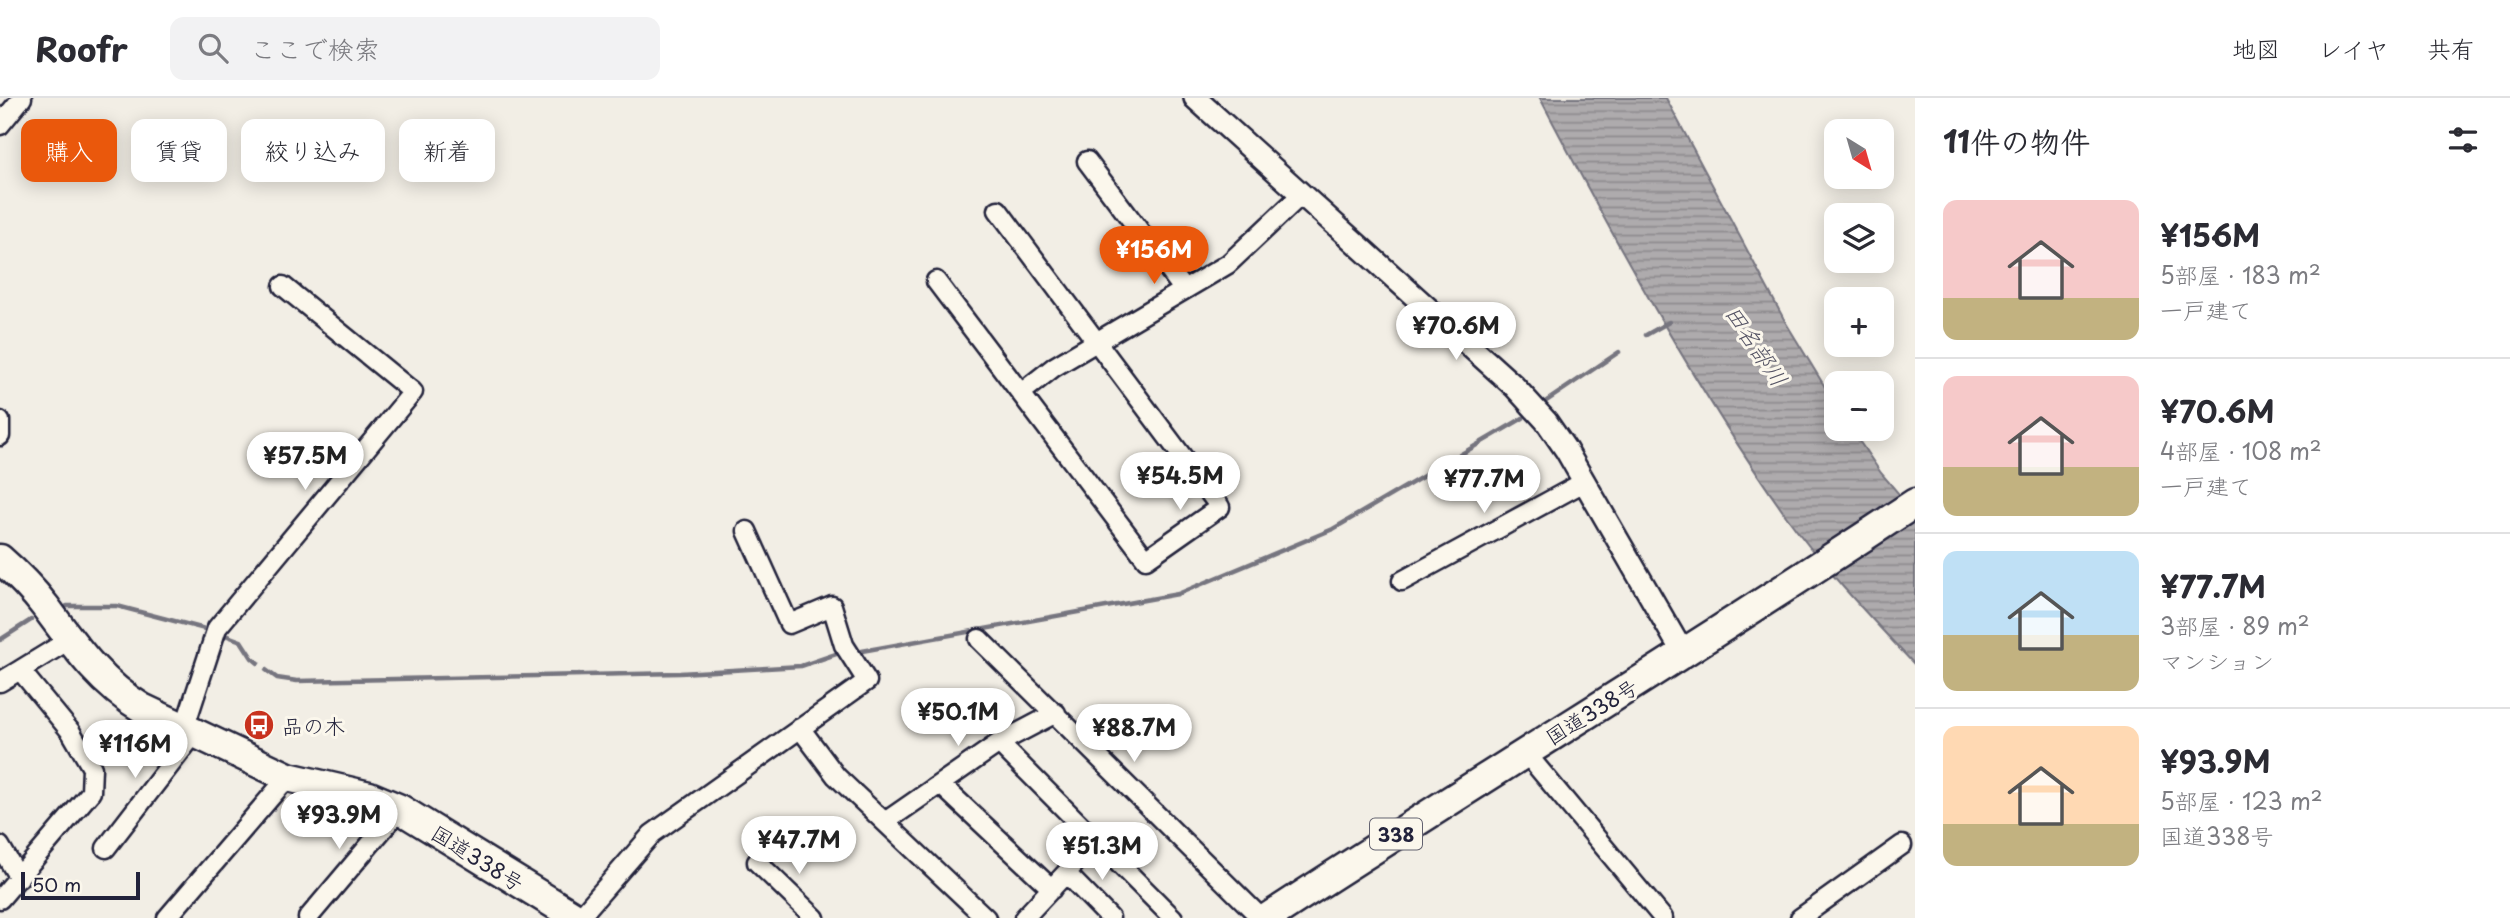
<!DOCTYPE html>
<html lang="ja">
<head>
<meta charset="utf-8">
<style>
	body { margin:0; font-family:"Playpen Sans","Klee One",sans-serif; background:#f2f2f3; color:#2b2b33; height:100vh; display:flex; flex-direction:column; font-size:26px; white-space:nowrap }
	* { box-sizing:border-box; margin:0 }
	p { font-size:23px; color:#7c7c81 }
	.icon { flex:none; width:38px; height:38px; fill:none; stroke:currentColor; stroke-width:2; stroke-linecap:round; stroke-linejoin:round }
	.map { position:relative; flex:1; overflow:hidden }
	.panel { display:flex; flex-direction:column; background:#fff; width:595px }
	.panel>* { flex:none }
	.banner { position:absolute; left:21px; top:21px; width:665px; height:63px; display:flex; gap:14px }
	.needle { width:46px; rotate:143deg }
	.fabs { position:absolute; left:1824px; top:21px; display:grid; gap:14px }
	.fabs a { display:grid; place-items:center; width:70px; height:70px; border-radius:14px; background:#fff; box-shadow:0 4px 18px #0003; font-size:35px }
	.scale { position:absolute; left:21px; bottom:18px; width:119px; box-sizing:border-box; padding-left:7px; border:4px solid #22223b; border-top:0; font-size:19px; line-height:24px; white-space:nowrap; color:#22223b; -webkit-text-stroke:5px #fbf7ec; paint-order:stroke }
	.price { position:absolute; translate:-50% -60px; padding:0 16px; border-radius:24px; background:#fff; color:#222; font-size:23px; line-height:46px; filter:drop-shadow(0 2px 4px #0008) }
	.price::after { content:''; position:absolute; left:50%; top:42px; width:21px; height:16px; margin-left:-10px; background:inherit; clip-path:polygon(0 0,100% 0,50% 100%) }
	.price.active { background:#ea580c; color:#fff }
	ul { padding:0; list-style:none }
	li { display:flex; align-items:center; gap:21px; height:175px; padding:0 28px }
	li+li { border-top:2px solid #e1e1e2 }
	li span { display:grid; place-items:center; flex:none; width:196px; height:140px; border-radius:14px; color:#555 }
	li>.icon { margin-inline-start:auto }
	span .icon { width:84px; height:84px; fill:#fffc; stroke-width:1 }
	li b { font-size:30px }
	h2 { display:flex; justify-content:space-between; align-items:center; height:84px; padding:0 28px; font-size:30px }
	.tag { padding:0 24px; border-radius:14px; background:#fff; box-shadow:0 4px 18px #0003; font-size:24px; line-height:63px }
	.tag.active { background:#ea580c; color:#fff }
	header { display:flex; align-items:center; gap:42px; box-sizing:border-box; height:98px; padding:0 35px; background:#fff; border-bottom:2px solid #e1e1e2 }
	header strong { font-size:33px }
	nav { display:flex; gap:38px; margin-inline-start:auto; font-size:24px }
	.search { width:490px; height:63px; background:#f2f2f3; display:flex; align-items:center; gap:18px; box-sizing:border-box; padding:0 24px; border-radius:14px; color:#7c7c81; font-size:26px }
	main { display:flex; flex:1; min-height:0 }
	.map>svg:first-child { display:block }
	.water { fill:url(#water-rules); stroke:#76747f; stroke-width:2 }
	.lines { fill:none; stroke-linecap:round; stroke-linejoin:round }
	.stream { stroke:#76747f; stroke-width:4.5 }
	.minor-casing { stroke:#22223b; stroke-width:23 }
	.tertiary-casing { stroke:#22223b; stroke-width:26 }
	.trunk-casing { stroke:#22223b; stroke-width:33 }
	.minor { stroke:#fbf7ec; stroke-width:18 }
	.tertiary { stroke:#fbf7ec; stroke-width:21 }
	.trunk { stroke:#fbf7ec; stroke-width:28 }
	.labels { text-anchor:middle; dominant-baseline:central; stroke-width:6; stroke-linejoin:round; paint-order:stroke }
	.shield { fill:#fbf7ec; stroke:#636270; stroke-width:2 }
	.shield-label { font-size:19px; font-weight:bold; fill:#22223b }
	.street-label { font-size:21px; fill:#22223b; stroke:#fbf7ec }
	.poi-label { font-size:21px; fill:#22223b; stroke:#fbf7ec; text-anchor:start }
	.water-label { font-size:23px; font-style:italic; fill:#535263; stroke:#fbf7ec }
</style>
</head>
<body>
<header>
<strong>Roofr</strong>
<div class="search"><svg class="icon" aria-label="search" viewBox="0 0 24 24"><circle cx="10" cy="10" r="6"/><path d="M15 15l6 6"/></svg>ここで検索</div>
<nav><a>地図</a><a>レイヤ</a><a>共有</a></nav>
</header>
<main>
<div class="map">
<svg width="1915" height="820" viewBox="0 0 1915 820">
	<defs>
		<pattern id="water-rules" width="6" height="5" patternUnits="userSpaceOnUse" patternTransform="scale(1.75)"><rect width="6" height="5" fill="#aeabad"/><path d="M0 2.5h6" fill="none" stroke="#8d8b8e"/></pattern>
	</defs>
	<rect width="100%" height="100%" fill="#f2eee5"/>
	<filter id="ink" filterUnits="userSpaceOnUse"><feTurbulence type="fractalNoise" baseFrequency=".0143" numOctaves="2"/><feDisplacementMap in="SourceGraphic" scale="14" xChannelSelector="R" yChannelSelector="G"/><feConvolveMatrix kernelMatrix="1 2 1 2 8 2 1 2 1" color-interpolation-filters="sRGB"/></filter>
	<g filter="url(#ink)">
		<!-- water -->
		<path class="water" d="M1540,0H1666L1786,225L1836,307V331H1851L1881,375L1915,415V567C1870,519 1824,471 1786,418C1693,286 1615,143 1540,0Z"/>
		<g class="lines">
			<!-- stream -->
			<path class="stream" d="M1646,237L1669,224
				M1545,304L1619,254
				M67,508H117L205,531
				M225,537L241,543L252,560L258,565
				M0,542L31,522
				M862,553L1178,496L1333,431L1523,320
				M266,572L277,580L297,583L680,575L801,568L839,555"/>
			<!-- minor casing -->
			<g class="minor-casing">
				<path id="minor" d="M0,27L22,0
					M1087,63L1184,192
					M936,183L1146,461L1220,409L998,112
					M1021,295L1054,269L1228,166L1302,96
					M0,323V338
					M1402,483L1584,384
					M979,541L1261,820
					M20,572L69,542
					M0,584L20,572L71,634L92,670L91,694L0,801
					M800,630L836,678L986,820
					M184,631L217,530L413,294L283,188
					M999,645L1173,820
					M1525,654L1663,820
					M940,686L1052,791
					M885,724L999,645L1056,615
					M0,748L19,780
					M106,750L194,636
					M757,764L815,820
					M1066,775L1110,820
					M167,820L288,679
					M308,820L400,711
					M579,820L652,736L867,583L844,547L832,508L789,526L747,433
					M1024,820L1095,744
					M1800,820L1902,747"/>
			</g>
			<!-- tertiary casing -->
			<g class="tertiary-casing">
				<path id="tertiary" d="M1195,0L1514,288L1546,323L1566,352L1683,555"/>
			</g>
			<!-- trunk casing -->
			<g class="trunk-casing">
				<path id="trunk" d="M0,461C16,475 32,491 45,508C74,547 100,585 142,610L288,679L369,698L400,711L577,820
					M1267,820C1482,680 1701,547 1915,405"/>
			</g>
			<!-- minor -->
			<use href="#minor" class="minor"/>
			<!-- tertiary -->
			<use href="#tertiary" class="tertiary"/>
			<!-- trunk -->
			<use href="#trunk" class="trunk"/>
		</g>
	</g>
	<!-- icons -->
	<defs>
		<g id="bus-disc" transform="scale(1.575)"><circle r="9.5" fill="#c8321e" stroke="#fbf7ec"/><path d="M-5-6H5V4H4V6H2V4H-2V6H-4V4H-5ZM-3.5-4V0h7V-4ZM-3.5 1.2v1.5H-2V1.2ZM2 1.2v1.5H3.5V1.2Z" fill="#fff"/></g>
	</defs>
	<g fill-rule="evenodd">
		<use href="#bus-disc" x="259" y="627"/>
	</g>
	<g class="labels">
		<!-- shield labels -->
		<rect class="shield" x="1370" y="720.5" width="52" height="31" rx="5"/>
		<g class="shield-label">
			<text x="1396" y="736">338</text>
		</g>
		<!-- street labels -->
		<g class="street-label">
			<text transform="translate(1591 613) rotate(-32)">国道338号</text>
			<text transform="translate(478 759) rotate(32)">国道338号</text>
		</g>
		<!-- poi labels -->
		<g class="poi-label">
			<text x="282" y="627">品の木</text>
		</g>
		<!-- water labels -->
		<g class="water-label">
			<text transform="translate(1757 247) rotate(56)">田名部川</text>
		</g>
	</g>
</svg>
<div class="fabs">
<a><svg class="needle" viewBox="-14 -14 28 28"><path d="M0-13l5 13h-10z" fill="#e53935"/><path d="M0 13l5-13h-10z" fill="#7c7c81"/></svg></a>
<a><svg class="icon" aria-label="layers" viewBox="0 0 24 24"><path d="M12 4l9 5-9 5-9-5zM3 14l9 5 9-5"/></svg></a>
<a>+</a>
<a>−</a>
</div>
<div class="scale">50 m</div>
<b class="price active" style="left:1154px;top:188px">¥156M</b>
<b class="price" style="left:1456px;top:264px">¥70.6M</b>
<b class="price" style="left:305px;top:394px">¥57.5M</b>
<b class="price" style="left:1180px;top:414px">¥54.5M</b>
<b class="price" style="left:1484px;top:417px">¥77.7M</b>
<b class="price" style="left:958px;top:650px">¥50.1M</b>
<b class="price" style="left:1134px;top:666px">¥88.7M</b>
<b class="price" style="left:135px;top:682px">¥116M</b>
<b class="price" style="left:339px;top:753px">¥93.9M</b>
<b class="price" style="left:799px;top:778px">¥47.7M</b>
<b class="price" style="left:1102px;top:784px">¥51.3M</b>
<div class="banner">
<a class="tag active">購入</a>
<a class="tag">賃貸</a>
<a class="tag">絞り込み</a>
<a class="tag">新着</a>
</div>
</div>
<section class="panel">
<h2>11件の物件<svg class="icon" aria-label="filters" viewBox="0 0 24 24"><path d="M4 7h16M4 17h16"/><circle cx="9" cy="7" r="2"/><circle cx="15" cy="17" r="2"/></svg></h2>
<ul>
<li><span style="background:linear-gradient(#f6c9c9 70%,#c2b280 0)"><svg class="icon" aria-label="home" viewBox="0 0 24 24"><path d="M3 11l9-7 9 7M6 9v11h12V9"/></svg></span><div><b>¥156M</b><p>5部屋 · 183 m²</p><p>一戸建て</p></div></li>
<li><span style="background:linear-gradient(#f6c9c9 65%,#c2b280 0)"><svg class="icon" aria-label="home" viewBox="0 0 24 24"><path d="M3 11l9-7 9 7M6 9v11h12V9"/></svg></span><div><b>¥70.6M</b><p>4部屋 · 108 m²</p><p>一戸建て</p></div></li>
<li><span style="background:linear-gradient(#bfe0f5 60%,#c2b280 0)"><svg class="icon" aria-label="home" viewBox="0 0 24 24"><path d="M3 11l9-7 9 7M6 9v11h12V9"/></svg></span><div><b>¥77.7M</b><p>3部屋 · 89 m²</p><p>マンション</p></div></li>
<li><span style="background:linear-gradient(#ffd9b3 70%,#c2b280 0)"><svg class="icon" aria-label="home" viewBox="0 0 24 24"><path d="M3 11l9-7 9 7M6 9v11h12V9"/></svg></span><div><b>¥93.9M</b><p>5部屋 · 123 m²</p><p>国道338号</p></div></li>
</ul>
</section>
</main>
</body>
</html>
